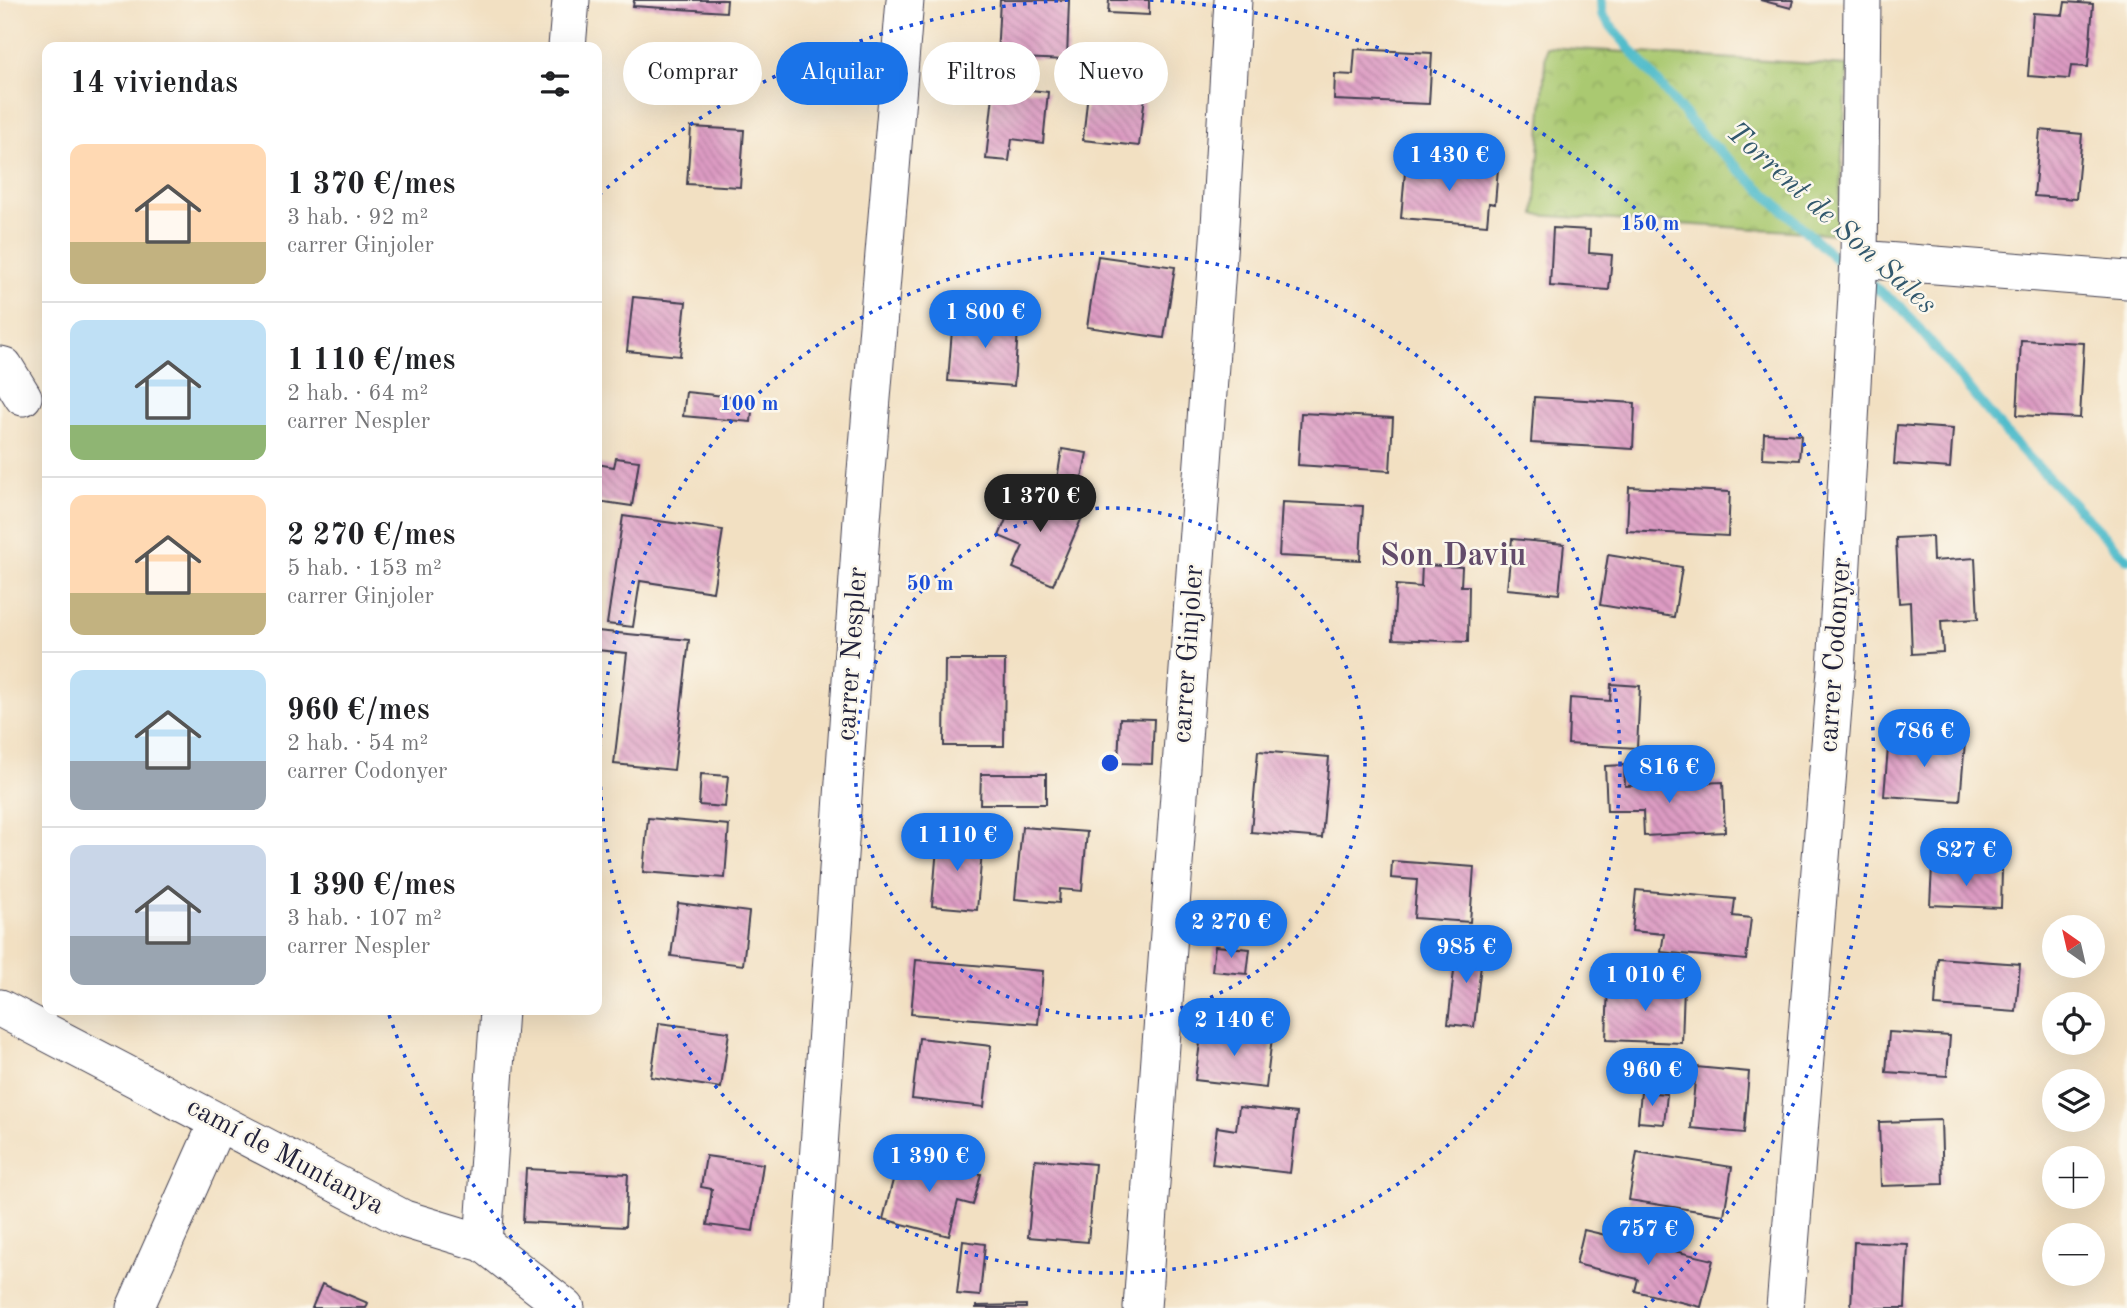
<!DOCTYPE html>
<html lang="es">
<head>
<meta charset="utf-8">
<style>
	body { margin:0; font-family:"Old Standard TT",serif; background:#f6f6f6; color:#202124; height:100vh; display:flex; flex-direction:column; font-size:26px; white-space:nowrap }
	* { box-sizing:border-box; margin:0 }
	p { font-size:23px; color:#757577 }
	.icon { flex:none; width:38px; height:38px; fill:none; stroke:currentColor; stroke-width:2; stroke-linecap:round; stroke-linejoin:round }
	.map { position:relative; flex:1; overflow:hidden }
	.panel { position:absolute; left:42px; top:42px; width:560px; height:973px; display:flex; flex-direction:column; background:#fff; border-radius:14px; box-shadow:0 7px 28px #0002 }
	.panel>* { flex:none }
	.top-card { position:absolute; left:623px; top:42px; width:665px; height:63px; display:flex; gap:14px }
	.needle { width:46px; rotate:326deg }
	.controls { position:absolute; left:2042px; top:915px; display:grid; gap:14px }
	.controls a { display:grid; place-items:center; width:63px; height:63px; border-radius:50%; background:#fff; box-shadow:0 7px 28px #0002; font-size:35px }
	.price { position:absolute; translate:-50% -60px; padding:0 16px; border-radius:24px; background:#1a73e8; color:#fff; font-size:23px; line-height:46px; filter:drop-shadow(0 2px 4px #0008) }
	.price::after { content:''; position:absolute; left:50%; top:42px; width:21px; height:16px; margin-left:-10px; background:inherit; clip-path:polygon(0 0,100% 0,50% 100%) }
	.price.active { background:#222; color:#fff }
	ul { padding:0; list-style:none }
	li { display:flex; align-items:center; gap:21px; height:175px; padding:0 28px }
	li+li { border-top:2px solid #e0e0e0 }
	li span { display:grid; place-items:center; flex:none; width:196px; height:140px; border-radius:14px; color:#555 }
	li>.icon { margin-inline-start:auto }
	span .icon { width:84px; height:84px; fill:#fffc; stroke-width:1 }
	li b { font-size:30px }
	h2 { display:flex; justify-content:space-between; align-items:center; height:84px; padding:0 28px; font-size:30px }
	.tag { padding:0 24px; border-radius:32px; background:#fff; box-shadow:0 7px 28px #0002; font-size:24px; line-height:63px }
	.tag.active { background:#1a73e8; color:#fff }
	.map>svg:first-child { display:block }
	.park { fill:url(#park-crowns); stroke:#667656; stroke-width:2 }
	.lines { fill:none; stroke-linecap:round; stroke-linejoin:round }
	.stream { stroke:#50bccb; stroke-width:10 }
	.building { fill:url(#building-back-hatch) }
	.minor-casing { stroke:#413e4f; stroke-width:39 }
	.minor { stroke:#fff; stroke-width:37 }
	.ring { fill:none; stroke:#1d4ed8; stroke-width:3.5; stroke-dasharray:3.5 7 }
	.labels { text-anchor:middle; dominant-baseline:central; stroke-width:5; stroke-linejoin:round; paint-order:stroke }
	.street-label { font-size:28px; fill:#22223b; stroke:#fbf7ec }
	.water-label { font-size:30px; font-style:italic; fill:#32586d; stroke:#fbf7ec }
	.quarter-label { font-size:32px; font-weight:bold; fill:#634c6b; stroke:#fbf7ec }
	.centre { fill:#1d4ed8; stroke:#fbf7ec; stroke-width:3.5 }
	.ring-label { font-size:21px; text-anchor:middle; font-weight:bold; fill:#1d4ed8; stroke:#fbf7ec; stroke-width:5; stroke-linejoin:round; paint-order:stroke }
</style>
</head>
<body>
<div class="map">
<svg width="2127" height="1308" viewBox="0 0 2127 1308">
	<defs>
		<pattern id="park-crowns" width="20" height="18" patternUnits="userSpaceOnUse" patternTransform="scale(1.75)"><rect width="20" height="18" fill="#aac971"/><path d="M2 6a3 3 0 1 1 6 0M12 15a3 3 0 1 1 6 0" fill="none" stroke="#92ac63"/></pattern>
		<pattern id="building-back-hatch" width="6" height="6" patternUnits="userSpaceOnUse" patternTransform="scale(1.75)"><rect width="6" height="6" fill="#dd9bc3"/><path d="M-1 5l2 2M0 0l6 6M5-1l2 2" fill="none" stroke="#b37ea0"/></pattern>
	</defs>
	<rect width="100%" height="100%" fill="#fbf7ec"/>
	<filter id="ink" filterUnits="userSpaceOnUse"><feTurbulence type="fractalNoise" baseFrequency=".0143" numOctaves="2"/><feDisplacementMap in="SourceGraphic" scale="14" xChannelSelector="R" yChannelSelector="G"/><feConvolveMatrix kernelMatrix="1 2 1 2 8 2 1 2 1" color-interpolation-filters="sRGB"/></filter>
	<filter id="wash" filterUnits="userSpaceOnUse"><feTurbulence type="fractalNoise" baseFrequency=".00686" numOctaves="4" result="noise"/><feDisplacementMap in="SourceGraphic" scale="28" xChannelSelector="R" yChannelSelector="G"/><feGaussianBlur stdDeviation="1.57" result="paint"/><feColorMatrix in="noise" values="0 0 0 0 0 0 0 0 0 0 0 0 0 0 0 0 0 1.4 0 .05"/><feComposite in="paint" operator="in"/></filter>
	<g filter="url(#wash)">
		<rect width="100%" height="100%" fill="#f2e0c2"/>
		<!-- park -->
		<path class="park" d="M1546,47L1848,66L1837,234L1535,215Z"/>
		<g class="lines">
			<!-- stream -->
			<path class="stream" d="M1601,0L1602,15L1700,133L1836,259L1850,270
				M1866,281L1901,307L2010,438L2127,559"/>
		</g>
		<g id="blocks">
			<!-- building -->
			<path class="building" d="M634,0H727L726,12L633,6Z
				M1000,0H1069L1067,60L997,57Z
				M1109,0H1149V15L1108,13Z
				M1760,0H1793L1791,8Z
				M2065,2L2093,4L2088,67L2071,66L2069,79L2028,76L2033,13L2063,15Z
				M1355,49L1432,53L1429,104L1334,100L1335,74L1353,75Z
				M1090,73L1147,79L1139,146L1083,140Z
				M994,86L1048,92L1043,143L1012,139L1009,161L986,159Z
				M691,127L744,130L740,187L687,184Z
				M2040,130L2082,134L2076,199L2034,196Z
				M1406,161L1498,168L1495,204L1489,203L1487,225L1401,218Z
				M1553,228L1590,230L1589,253L1612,255L1609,290L1550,286Z
				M1098,256L1175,267L1164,338L1087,327Z
				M633,297L686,302L680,356L627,351Z
				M965,312L1019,316L1014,386L948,381L952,330L964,331Z
				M2021,340L2084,343L2080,418L2017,415Z
				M686,392L753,399L751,422L683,416Z
				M1534,397L1635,403L1633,449L1531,443Z
				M1301,413L1393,418L1390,471L1298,465Z
				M1897,425L1953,429L1950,468L1894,464Z
				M1764,433L1801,435L1799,460L1763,458Z
				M1062,449L1087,453L1081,484L1057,479Z
				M616,458L639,461L632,506L597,501V464L614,467Z
				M1629,487L1730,492L1728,536L1627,531Z
				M1019,488L1083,515L1053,585L1013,568L1023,546L999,536Z
				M1282,502L1363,506L1360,560L1279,556Z
				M623,516L723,530L713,592L640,581L633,627L607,624Z
				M1932,536L1933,561L1975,558L1978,619L1941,621L1943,652L1912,654L1910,602L1899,603L1896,538Z
				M1512,539L1564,544L1559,594L1507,589Z
				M1608,555L1682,567L1674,617L1600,605Z
				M1422,565L1462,567L1461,586H1469L1468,642L1393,639L1396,585L1421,587Z
				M597,631L689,640L674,770L614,764L627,653L597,650Z
				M945,660H1005L1004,746H944Z
				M1611,684L1640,686L1637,748L1568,744L1570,698L1610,701Z
				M1120,718L1154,719L1152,764L1118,763Z
				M1889,736L1965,742L1960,801L1884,796Z
				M1258,751L1329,757L1322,838L1251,832Z
				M1624,765L1625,786L1723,782L1725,832L1644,836L1643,811H1607L1605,766Z
				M701,774L728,776L725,807L699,805Z
				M981,774H1046V804H980Z
				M648,818L729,825L725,878L643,872Z
				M1022,827L1087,832L1082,891L1060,889L1059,903L1015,899Z
				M938,836L983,840L977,910L932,906Z
				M1392,861L1474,867L1470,922L1414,918L1417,880L1391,878Z
				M1932,867L2002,870L2001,908L1930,905Z
				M1636,890L1735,899L1733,916L1751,918L1746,960L1661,952L1664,934L1632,931Z
				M678,903L749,912L743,965L671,956Z
				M1457,944L1483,946L1474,1027L1448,1024Z
				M1215,946L1250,949L1247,974L1212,971Z
				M1938,958L2020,964L2016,1012L1935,1006Z
				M916,960L1043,971L1038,1024L911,1014Z
				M1608,984L1684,986L1682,1043L1606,1040Z
				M659,1023L729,1032L721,1088L651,1077Z
				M1202,1028L1272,1037L1266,1088L1195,1080Z
				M1889,1032L1950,1036L1947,1076L1886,1072Z
				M919,1038L991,1046L984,1107L912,1099Z
				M1696,1067L1749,1072L1744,1133L1691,1128Z
				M1641,1092L1667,1094L1664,1124L1638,1122Z
				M1239,1107L1297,1113L1290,1173L1212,1164L1217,1127L1236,1130Z
				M1941,1120L1943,1184L1881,1186L1879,1122Z
				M1637,1152L1732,1167L1724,1215L1629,1200Z
				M900,1153L981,1174L973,1205L958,1201L949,1236L883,1219Z
				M706,1156L763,1164L753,1231L707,1225L712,1189L701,1187Z
				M1035,1159L1095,1164L1088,1242L1028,1237Z
				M526,1169L628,1174L625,1227L523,1222Z
				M1584,1230L1713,1260L1701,1307L1635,1291L1638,1279L1576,1264Z
				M963,1241L985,1244L980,1296L957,1294Z
				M1854,1242L1908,1244L1905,1308H1851Z
				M322,1284L368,1303L366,1308H312Z
				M1026,1305V1308H976V1306Z"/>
		</g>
	</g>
	<g filter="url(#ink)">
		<use href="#blocks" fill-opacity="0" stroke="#413e4f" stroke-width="2"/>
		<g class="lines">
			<!-- minor casing -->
			<g class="minor-casing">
				<path id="minor" d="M567,47L571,0
					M1859,259L2127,280
					M0,365L4,366L23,397
					M0,1008L404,1219L483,1243L566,1308
					M483,1243L499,1010
					M135,1308L218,1122
					M808,1308L862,519L905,0
					M1142,1308L1220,226L1233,0
					M1785,1308L1836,670L1859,259L1862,0"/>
			</g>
			<!-- minor -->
			<use href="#minor" class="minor"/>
		</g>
	</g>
	<!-- distance rings -->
	<g class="ring">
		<circle cx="1110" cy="763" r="255"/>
		<circle cx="1110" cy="763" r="510"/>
		<path d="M575 1308A764 764 0 0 1 388 1012M599 195A764 764 0 0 1 1070 0M1150 0A764 764 0 0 1 1645 1308"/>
	</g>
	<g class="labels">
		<!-- street labels -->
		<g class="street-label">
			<text transform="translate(853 654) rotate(-86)">carrer Nespler</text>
			<text transform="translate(1189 654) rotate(-86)">carrer Ginjoler</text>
			<text transform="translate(1836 655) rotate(-86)">carrer Codonyer</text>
			<text transform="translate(285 1157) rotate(28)">camí de Muntanya</text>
		</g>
		<!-- water labels -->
		<g class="water-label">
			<text transform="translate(1831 219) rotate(42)">Torrent de Son Sales</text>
		</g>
		<!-- quarter labels -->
		<g class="quarter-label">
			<text x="1453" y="557">Son Daviu</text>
		</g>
	</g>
	<circle cx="1110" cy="763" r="10" class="centre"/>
	<g class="ring-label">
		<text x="1650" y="230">150 m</text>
		<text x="749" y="410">100 m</text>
		<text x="930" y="590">50 m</text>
	</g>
</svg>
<div class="controls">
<a><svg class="needle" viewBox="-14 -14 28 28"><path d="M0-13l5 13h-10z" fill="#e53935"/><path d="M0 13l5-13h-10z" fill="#757577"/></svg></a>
<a><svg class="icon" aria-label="locate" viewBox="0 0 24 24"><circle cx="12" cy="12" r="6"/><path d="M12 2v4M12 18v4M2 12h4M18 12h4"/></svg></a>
<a><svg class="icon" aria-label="layers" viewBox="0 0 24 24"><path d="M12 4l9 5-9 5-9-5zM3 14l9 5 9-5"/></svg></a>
<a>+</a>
<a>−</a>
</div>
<b class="price" style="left:1449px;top:193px">1 430 €</b>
<b class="price" style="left:985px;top:350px">1 800 €</b>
<b class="price active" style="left:1040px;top:534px">1 370 €</b>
<b class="price" style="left:1924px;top:769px">786 €</b>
<b class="price" style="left:1669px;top:805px">816 €</b>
<b class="price" style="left:957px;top:873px">1 110 €</b>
<b class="price" style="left:1966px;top:888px">827 €</b>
<b class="price" style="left:1231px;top:960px">2 270 €</b>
<b class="price" style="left:1466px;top:985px">985 €</b>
<b class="price" style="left:1645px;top:1013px">1 010 €</b>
<b class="price" style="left:1234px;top:1058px">2 140 €</b>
<b class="price" style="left:1652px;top:1108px">960 €</b>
<b class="price" style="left:929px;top:1194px">1 390 €</b>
<b class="price" style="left:1648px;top:1267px">757 €</b>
<div class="top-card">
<a class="tag">Comprar</a>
<a class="tag active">Alquilar</a>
<a class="tag">Filtros</a>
<a class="tag">Nuevo</a>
</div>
<section class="panel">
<h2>14 viviendas<svg class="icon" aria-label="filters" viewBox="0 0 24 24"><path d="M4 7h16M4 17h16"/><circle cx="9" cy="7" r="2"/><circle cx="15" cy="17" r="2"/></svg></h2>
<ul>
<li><span style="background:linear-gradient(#ffd9b3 70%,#c2b280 0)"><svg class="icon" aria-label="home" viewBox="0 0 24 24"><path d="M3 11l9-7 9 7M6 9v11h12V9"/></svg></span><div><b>1 370 €/mes</b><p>3 hab. · 92 m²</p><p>carrer Ginjoler</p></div></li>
<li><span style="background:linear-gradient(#bfe0f5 75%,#8fb573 0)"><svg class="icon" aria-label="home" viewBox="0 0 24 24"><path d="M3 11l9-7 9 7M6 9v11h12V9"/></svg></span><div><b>1 110 €/mes</b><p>2 hab. · 64 m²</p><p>carrer Nespler</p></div></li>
<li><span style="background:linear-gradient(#ffd9b3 70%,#c2b280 0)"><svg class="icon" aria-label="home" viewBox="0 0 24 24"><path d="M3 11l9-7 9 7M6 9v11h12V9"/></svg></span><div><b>2 270 €/mes</b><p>5 hab. · 153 m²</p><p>carrer Ginjoler</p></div></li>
<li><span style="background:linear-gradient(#bfe0f5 65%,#9aa5b1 0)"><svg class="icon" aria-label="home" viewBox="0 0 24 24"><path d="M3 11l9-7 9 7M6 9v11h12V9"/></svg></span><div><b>960 €/mes</b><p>2 hab. · 54 m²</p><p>carrer Codonyer</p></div></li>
<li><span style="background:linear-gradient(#c9d6e8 65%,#9aa5b1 0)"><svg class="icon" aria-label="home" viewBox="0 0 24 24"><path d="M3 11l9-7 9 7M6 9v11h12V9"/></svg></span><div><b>1 390 €/mes</b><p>3 hab. · 107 m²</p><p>carrer Nespler</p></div></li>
</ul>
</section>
</div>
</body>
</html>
